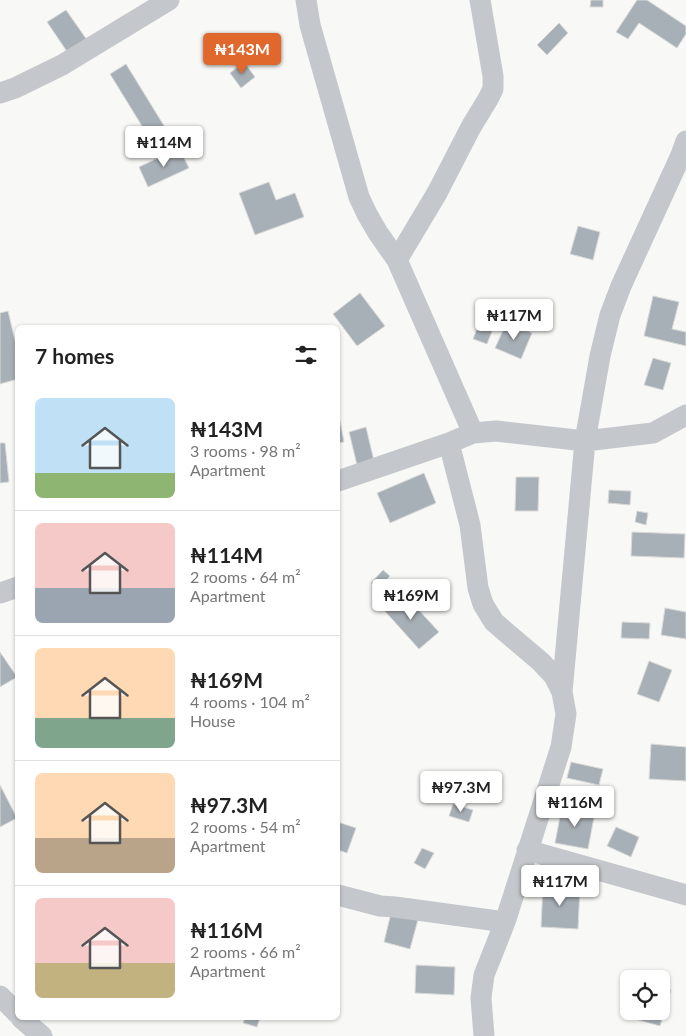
<!DOCTYPE html>
<html lang="en">
<head>
<meta charset="utf-8">
<style>
	body { margin:0; font-family:Lato,sans-serif; background:#f6f6f6; color:#222; height:100vh; display:flex; flex-direction:column; font-size:19px; white-space:nowrap }
	* { box-sizing:border-box; margin:0 }
	p { font-size:16px; color:#767676 }
	.icon { flex:none; width:28px; height:28px; fill:none; stroke:currentColor; stroke-width:2; stroke-linecap:round; stroke-linejoin:round }
	.map { position:relative; flex:1; overflow:hidden }
	.panel { position:absolute; left:15px; top:325px; width:325px; height:695px; display:flex; flex-direction:column; background:#fff; border-radius:8px; box-shadow:0 1px 4px #0004 }
	.panel>* { flex:none }
	.buttons { position:absolute; left:620px; top:970px; display:grid; gap:10px }
	.buttons a { display:grid; place-items:center; width:50px; height:50px; border-radius:8px; background:#fff; box-shadow:0 1px 4px #0004; font-size:25px }
	.price { position:absolute; translate:-50% -42px; padding:0 11px; border-radius:5px; background:#fff; color:#222; font-size:16px; line-height:32px; filter:drop-shadow(0 1px 2px #0008) }
	.price::after { content:''; position:absolute; left:50%; top:30px; width:15px; height:11px; margin-left:-8px; background:inherit; clip-path:polygon(0 0,100% 0,50% 100%) }
	.price.selected { background:#e1682d; color:#fff }
	ul { padding:0; list-style:none }
	li { display:flex; align-items:center; gap:15px; height:125px; padding:0 20px }
	li+li { border-top:1px solid #e0e0e0 }
	li span { display:grid; place-items:center; flex:none; width:140px; height:100px; border-radius:8px; color:#555 }
	li>.icon { margin-inline-start:auto }
	span .icon { width:60px; height:60px; fill:#fffc; stroke-width:1 }
	li b { font-size:21px }
	h2 { display:flex; justify-content:space-between; align-items:center; height:60px; padding:0 20px; font-size:21px }
	.map>svg:first-child { display:block }
	.building { fill:#a8b0b7; stroke:#dadad8 }
	.lines { fill:none; stroke-linecap:round; stroke-linejoin:round }
	.minor { stroke:#c4c7cb; stroke-width:21 }
</style>
</head>
<body>
<div class="map">
<svg width="686" height="1036" viewBox="0 0 686 1036">
	<rect width="100%" height="100%" fill="#f8f8f6"/>
	<!-- building -->
	<path class="building" d="M591,0H603V7H590Z
		M637,0H647L686,26V34L677,48L639,23L628,39L616,32Z
		M66,10L87,40L68,53L47,22Z
		M559,23L568,33L547,55L537,45Z
		M244,62L255,77L241,88L230,73Z
		M126,64L174,142L158,152L110,74Z
		M179,148L189,168L148,187L139,167Z
		M269,182L276,200L295,193L304,217L255,235L239,193Z
		M578,226L600,232L593,260L570,254Z
		M360,293L385,326L357,346L333,314Z
		M653,296L679,302L672,329L686,332V346L644,336Z
		M8,311L16,345L15,346L18,356V379L0,384V313Z
		M482,316L496,321L487,344L473,339Z
		M507,322L532,333L521,359L495,348Z
		M653,358L671,363L663,390L644,385Z
		M340,421L344,442L338,443V422Z
		M366,427L374,461L357,465L349,432Z
		M0,443H5L9,482L0,483Z
		M424,473L436,503L390,523L377,493Z
		M516,477H539L538,511H515Z
		M609,490L631,491L630,505L608,503Z
		M637,511L648,513L646,525L635,522Z
		M632,532L685,534L684,558L631,556Z
		M383,570L390,576L378,589L371,583Z
		M402,592L439,632L419,649L383,609Z
		M665,608L686,612V639L661,635Z
		M622,622L650,623L649,639L621,638Z
		M0,652L17,677L0,687Z
		M649,661L672,670L659,702L637,694Z
		M651,744L686,747V781L649,779Z
		M571,762L603,769L599,785L567,778Z
		M0,785L17,818L0,827Z
		M453,804L473,810L469,822L449,816Z
		M562,806L595,812L588,849L555,843Z
		M338,822L356,828L347,853L338,850Z
		M616,827L639,837L631,857L607,846Z
		M422,848L434,853L425,869L414,863Z
		M542,860L559,866L556,874L540,868Z
		M543,885L580,887L578,929L541,927Z
		M392,909L419,916L410,949L384,942Z
		M416,965L455,967L454,995L415,993Z
		M661,988L671,990L660,1026L638,1020L641,1011H661Z
		M245,1018H260L257,1027L243,1023Z"/>
	<g class="lines">
		<!-- minor -->
		<path class="minor" d="M306,0L310,25L359,197L367,214L378,233L397,260L473,433
			M0,93L15,88L62,65L169,0
			M397,260L437,193L471,127L488,99L493,89V76L480,0
			M449,443L470,525L478,588L483,604L494,622L541,662L554,676L562,692L566,714L561,747L505,922L484,975L481,998L484,1036
			M338,481L449,443L473,433L496,431L585,441L653,433L686,415
			M0,593L18,587
			M562,692L585,441L600,356L610,315L621,286L681,155L686,141
			M527,850L686,895
			M338,895L380,906L395,907L505,922
			M0,996L18,1014
			M21,1018L42,1036"/>
	</g>
</svg>
<div class="buttons">
<a><svg class="icon" aria-label="locate" viewBox="0 0 24 24"><circle cx="12" cy="12" r="6"/><path d="M12 2v4M12 18v4M2 12h4M18 12h4"/></svg></a>
</div>
<b class="price selected" style="left:242px;top:75px">₦143M</b>
<b class="price" style="left:164px;top:168px">₦114M</b>
<b class="price" style="left:514px;top:341px">₦117M</b>
<b class="price" style="left:411px;top:621px">₦169M</b>
<b class="price" style="left:461px;top:813px">₦97.3M</b>
<b class="price" style="left:575px;top:828px">₦116M</b>
<b class="price" style="left:560px;top:907px">₦117M</b>
<section class="panel">
<h2>7 homes<svg class="icon" aria-label="filters" viewBox="0 0 24 24"><path d="M4 7h16M4 17h16"/><circle cx="9" cy="7" r="2"/><circle cx="15" cy="17" r="2"/></svg></h2>
<ul>
<li><span style="background:linear-gradient(#bfe0f5 75%,#8fb573 0)"><svg class="icon" aria-label="home" viewBox="0 0 24 24"><path d="M3 11l9-7 9 7M6 9v11h12V9"/></svg></span><div><b>₦143M</b><p>3 rooms · 98 m²</p><p>Apartment</p></div></li>
<li><span style="background:linear-gradient(#f6c9c9 65%,#9aa5b1 0)"><svg class="icon" aria-label="home" viewBox="0 0 24 24"><path d="M3 11l9-7 9 7M6 9v11h12V9"/></svg></span><div><b>₦114M</b><p>2 rooms · 64 m²</p><p>Apartment</p></div></li>
<li><span style="background:linear-gradient(#ffd9b3 70%,#7fa58c 0)"><svg class="icon" aria-label="home" viewBox="0 0 24 24"><path d="M3 11l9-7 9 7M6 9v11h12V9"/></svg></span><div><b>₦169M</b><p>4 rooms · 104 m²</p><p>House</p></div></li>
<li><span style="background:linear-gradient(#ffd9b3 65%,#b9a48a 0)"><svg class="icon" aria-label="home" viewBox="0 0 24 24"><path d="M3 11l9-7 9 7M6 9v11h12V9"/></svg></span><div><b>₦97.3M</b><p>2 rooms · 54 m²</p><p>Apartment</p></div></li>
<li><span style="background:linear-gradient(#f6c9c9 65%,#c2b280 0)"><svg class="icon" aria-label="home" viewBox="0 0 24 24"><path d="M3 11l9-7 9 7M6 9v11h12V9"/></svg></span><div><b>₦116M</b><p>2 rooms · 66 m²</p><p>Apartment</p></div></li>
</ul>
</section>
</div>
</body>
</html>
